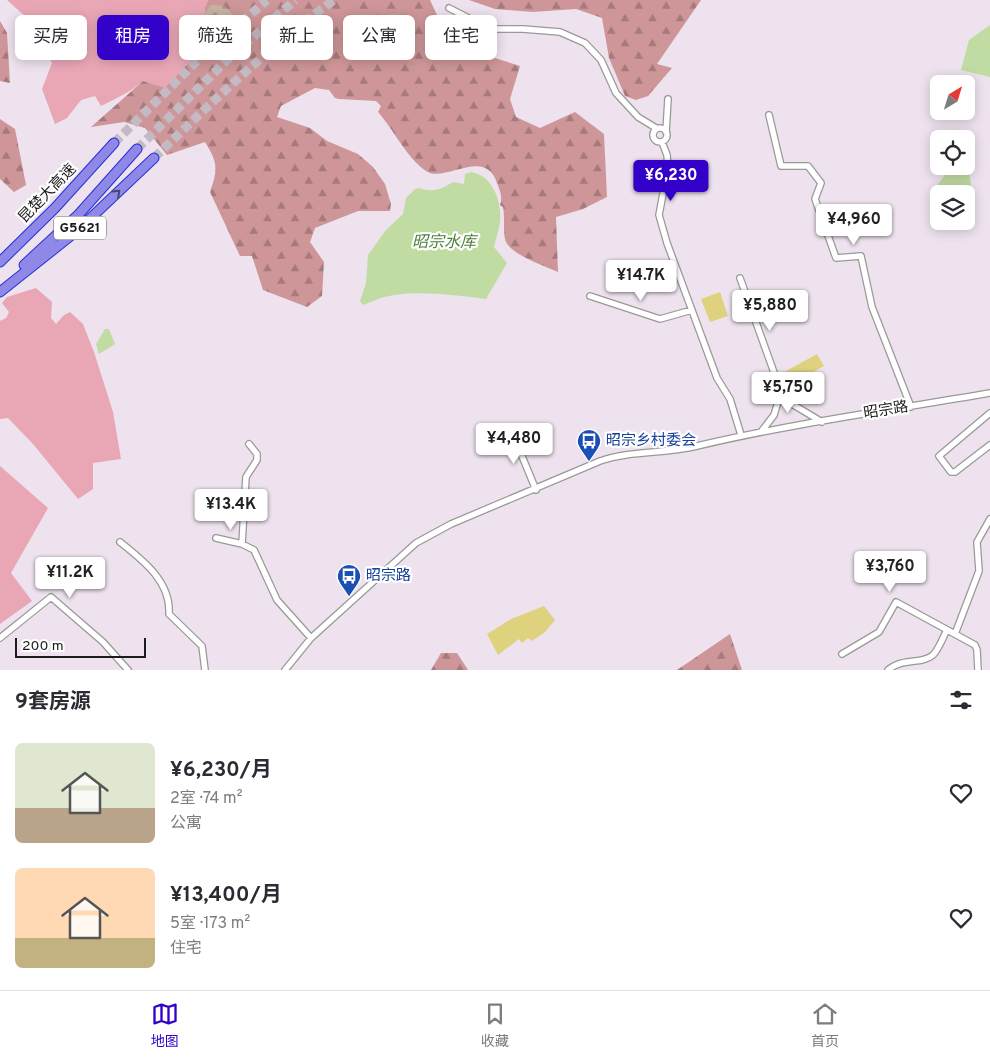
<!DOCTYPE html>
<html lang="zh">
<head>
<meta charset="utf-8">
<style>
	body { margin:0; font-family:Overpass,"Noto Sans SC",sans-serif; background:#f7f7f7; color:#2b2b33; height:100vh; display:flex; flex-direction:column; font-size:19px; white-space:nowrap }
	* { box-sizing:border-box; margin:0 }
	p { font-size:16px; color:#7c7c81 }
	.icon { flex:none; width:28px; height:28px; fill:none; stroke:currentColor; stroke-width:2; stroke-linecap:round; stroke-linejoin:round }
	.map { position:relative; height:670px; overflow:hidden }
	.sheet { display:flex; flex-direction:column; background:#fff; flex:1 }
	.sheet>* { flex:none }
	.top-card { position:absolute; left:15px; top:15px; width:500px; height:45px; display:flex; gap:10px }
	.needle { width:32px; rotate:38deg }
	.fabs { position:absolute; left:930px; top:75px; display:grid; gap:10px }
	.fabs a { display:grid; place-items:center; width:45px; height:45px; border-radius:8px; background:#fff; box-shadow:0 2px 12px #0003; font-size:25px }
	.scale { position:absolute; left:15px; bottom:12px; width:131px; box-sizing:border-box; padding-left:5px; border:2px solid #1c1c1c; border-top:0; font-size:14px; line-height:18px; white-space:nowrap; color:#1c1c1c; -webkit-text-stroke:4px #fff; paint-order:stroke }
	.price { position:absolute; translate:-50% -42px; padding:0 11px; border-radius:5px; background:#fff; color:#222; font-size:16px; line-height:32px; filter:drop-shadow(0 1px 2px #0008) }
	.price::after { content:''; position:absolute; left:50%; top:30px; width:15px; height:11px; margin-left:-8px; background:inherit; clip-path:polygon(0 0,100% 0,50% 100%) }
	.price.selected { background:#3300c9; color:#fff }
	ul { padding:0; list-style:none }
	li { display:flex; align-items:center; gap:15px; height:125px; padding:0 15px }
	li span { display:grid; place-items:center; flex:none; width:140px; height:100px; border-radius:8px; color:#555 }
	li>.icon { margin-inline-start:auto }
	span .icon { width:60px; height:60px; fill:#fffc; stroke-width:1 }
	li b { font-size:21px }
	h2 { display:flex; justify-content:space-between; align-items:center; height:60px; padding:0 15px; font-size:21px }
	.tag { padding:0 18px; border-radius:8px; background:#fff; box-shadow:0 2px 12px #0003; font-size:18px; line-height:45px }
	.tag.selected { background:#3300c9; color:#fff }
	.tabs { display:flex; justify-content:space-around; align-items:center; height:70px; border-top:1px solid #e1e1e2; background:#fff; font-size:14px; color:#7c7c81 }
	.tabs a { display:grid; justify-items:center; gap:2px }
	.tabs .selected { color:#3300c9 }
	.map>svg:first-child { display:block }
	.grass { fill:#e9a7b6 }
	.forest { fill:url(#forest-firs) }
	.cemetery { fill:url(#cemetery-stones) }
	.pitch { fill:#ded27f }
	.water { fill:#c0dca2 }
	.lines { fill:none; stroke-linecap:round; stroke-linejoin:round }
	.highway-tunnel { stroke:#c3bac4; stroke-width:9; stroke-dasharray:9 4.5; stroke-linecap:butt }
	.minor-casing { stroke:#999; stroke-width:8 }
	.highway-casing { stroke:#2232d9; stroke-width:11 }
	.minor { stroke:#fff; stroke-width:5.5 }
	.highway { stroke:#8f88e7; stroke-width:9 }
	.oneway { stroke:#4a476d }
	.labels { text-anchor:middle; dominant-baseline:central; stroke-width:4.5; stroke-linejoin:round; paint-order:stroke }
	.shield { fill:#fff; stroke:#606060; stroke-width:1 }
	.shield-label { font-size:14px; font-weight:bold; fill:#1c1c1c }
	.street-label { font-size:15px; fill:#1c1c1c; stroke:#fff }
	.transit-label { font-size:15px; fill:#164399; stroke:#fff; text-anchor:start }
	.water-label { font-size:16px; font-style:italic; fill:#497e38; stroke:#fff }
</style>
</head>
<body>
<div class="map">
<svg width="990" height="670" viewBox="0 0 990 670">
	<defs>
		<pattern id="forest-firs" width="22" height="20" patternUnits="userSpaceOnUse" patternTransform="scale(1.25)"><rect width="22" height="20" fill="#ce9698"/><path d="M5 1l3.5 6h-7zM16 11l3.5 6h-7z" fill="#a67a7b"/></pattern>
		<pattern id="cemetery-stones" width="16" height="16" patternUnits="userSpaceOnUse" patternTransform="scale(1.25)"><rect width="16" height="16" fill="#c7b2a3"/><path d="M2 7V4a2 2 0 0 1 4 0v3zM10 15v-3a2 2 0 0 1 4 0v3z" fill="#aa988c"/></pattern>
	</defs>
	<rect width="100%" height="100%" fill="#ede2ee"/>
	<!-- grass -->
	<path class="grass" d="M7,0H208L205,7L202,49L165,89L143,81C128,94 118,97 101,106L95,96L81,100L67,118L55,124L42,89L52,63L27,18Z
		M36,288L52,302L51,318L56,324L64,315L70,312L83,324L94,352L113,412L121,459L93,463V489L78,499L33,444L8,418L0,419V321L6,318L9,312L2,303L7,297Z
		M0,466L48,508L11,573L32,601L0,624Z"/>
	<!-- forest -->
	<path class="forest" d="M208,0H430L452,47L465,55L482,54L520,66L510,99L516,117L540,128L575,112L604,134L607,197L583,209L556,217L558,272C545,266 508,254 505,239C503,229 505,218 503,207L500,205C503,198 500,190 497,183C485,146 444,184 426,171C406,157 394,130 378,112L381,106L376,101L339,99L335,98L329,90L315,88L281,106L277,117L310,128L327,141L358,154L373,167L385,184L391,204L390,211H358L315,228L310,242L324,262L322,296L307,307L263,290L252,256H240L210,192C218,169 218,163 205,142L167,155L145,128L124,122L91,127L143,81L165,88L202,49L205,7Z
		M469,0H701L657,64L672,68L648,96L636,100L625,96L609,58L602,18L576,9L533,12L495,9Z
		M0,21L7,33L10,83L0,81Z
		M0,119L15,129L26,185L14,192L0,179Z
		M730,634L742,670H677Z
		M441,653H457L468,670H431Z"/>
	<!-- cemetery -->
	<path class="cemetery" d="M211,5L225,6L237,20L236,31L226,41L212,38C201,22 198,21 211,5Z"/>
	<!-- pitch -->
	<path class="pitch" d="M720,292L728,316L710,322L701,299Z
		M817,354L824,366L786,387L779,375Z
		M544,606L555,620L545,632L532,641L528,638L522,643L519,639L498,655L487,634L511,619Z"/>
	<!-- water -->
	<path class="water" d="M990,25V77L961,70L969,40Z
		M952,166L969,171L973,198L966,204V194H939V196L935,194L934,189Z
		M471,172C492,175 502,201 500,221C499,230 496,238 494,247L507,263L486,299C454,295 412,289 381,298C375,300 369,303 363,305L360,301L366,283L368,255L386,230L403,214L406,198L415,189L419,188C433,193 442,189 453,182L464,184L465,174Z
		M105,329H109L115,344L99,354L96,344Z"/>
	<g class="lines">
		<!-- highway-tunnel -->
		<path class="highway-tunnel" d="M114,143L200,58L267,0
			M137,149L225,62L295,0
			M154,158C212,102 269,47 334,0"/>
		<!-- minor casing -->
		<g class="minor-casing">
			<path id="minor" d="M449,8L490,29H523L560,32L585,43L601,60L616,93L638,117L656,128
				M769,115L781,166H808L821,183L815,199L836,258L861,256L872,307L911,407
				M653 135a7 7 0 1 1 14 0a7 7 0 1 1-14 0Z
				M666,132L668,99
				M662,142L667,155L668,167L659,215L667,243L717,378L730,399L741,435
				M740,278L781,392
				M590,296L660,319L692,310
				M990,413L939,456L951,472H955L990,445
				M512,432L536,490
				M761,432L774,415L781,392L792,404L822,422
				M249,444L257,454V460L246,477L242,544L254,550L277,600L311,638
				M216,538L242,544
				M120,542C144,561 171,582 169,614L202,646L205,670
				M955,634L979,571L977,542L990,519
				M0,638L51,597L103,642L128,670
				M842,654L879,632L896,602L975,645L977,650L978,670
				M285,670L311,638L416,543L451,524L600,461C632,450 665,454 697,446C794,423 892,410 990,393
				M888,670C903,657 921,665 933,655C939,649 943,637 947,630"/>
		</g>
		<!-- highway casing -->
		<g class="highway-casing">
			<path id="highway" d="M0,262L55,208L114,143
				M24,265L79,214L137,149
				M0,292L78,230L154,158"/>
		</g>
		<!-- minor -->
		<use href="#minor" class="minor"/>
		<!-- highway -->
		<use href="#highway" class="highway"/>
	</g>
	<!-- one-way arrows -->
	<defs><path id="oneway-chevron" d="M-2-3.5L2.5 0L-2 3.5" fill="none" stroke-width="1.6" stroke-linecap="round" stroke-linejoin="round" transform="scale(1.25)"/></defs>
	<use class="oneway" href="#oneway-chevron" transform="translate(117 193) rotate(-43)"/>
	<!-- icons -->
	<defs>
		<g id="bus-pin" transform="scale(1.25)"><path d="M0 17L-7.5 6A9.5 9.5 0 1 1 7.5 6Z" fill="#1a4fb4" stroke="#fff"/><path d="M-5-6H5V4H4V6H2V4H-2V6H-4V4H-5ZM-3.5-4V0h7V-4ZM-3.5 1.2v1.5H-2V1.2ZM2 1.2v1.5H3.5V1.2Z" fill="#fff"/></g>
	</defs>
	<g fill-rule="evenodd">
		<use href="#bus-pin" x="589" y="441"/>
		<use href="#bus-pin" x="349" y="576"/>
	</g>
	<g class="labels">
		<!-- shield labels -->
		<rect class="shield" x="54" y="216.5" width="52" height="23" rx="4"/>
		<g class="shield-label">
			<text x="80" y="228">G5621</text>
		</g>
		<!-- street labels -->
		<g class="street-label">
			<text transform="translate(48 194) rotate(-46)">昆楚大高速</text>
			<text transform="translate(886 411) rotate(-9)">昭宗路</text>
		</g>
		<!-- transit labels -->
		<g class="transit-label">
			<text x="606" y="441">昭宗乡村委会</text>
			<text x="366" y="576">昭宗路</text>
		</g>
		<!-- water labels -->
		<g class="water-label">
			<text x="444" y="243">昭宗水库</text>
		</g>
	</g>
</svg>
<div class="fabs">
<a><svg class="needle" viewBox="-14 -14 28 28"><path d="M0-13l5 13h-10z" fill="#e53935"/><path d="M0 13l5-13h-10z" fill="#7c7c81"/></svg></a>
<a><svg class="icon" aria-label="locate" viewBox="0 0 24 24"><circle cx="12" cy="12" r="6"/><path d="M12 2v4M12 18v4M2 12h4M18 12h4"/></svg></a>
<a><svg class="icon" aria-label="layers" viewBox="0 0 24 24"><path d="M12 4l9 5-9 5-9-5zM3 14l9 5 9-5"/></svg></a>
</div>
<div class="scale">200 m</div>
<b class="price selected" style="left:671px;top:202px">¥6,230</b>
<b class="price" style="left:854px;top:246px">¥4,960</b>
<b class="price" style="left:641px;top:302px">¥14.7K</b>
<b class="price" style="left:770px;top:332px">¥5,880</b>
<b class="price" style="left:788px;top:414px">¥5,750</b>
<b class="price" style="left:514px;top:465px">¥4,480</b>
<b class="price" style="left:231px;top:531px">¥13.4K</b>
<b class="price" style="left:890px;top:593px">¥3,760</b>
<b class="price" style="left:70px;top:599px">¥11.2K</b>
<div class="top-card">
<a class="tag">买房</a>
<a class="tag selected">租房</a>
<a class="tag">筛选</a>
<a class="tag">新上</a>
<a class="tag">公寓</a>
<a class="tag">住宅</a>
</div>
</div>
<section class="sheet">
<h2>9套房源<svg class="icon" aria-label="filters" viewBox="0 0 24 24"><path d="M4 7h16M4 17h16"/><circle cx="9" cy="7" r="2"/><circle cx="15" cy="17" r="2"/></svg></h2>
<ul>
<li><span style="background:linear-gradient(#dfe7d0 65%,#b9a48a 0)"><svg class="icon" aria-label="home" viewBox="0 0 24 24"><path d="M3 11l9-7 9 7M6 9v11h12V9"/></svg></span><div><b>¥6,230/月</b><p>2室 · 74 m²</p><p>公寓</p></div><svg class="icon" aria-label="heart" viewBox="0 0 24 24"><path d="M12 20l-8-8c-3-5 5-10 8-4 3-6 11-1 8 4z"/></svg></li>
<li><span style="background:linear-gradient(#ffd9b3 70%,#c2b280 0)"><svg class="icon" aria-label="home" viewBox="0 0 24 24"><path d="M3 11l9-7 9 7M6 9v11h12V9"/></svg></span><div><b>¥13,400/月</b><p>5室 · 173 m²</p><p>住宅</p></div><svg class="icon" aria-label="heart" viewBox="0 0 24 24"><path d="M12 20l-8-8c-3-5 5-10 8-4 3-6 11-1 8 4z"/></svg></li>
</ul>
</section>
<nav class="tabs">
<a class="selected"><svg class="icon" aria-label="map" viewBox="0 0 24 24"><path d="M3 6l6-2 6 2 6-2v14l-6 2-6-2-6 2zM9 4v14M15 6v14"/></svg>地图</a>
<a><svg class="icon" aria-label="saved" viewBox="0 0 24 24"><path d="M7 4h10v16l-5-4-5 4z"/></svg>收藏</a>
<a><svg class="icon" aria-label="home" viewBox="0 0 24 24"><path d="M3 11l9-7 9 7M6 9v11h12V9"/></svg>首页</a>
</nav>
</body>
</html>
